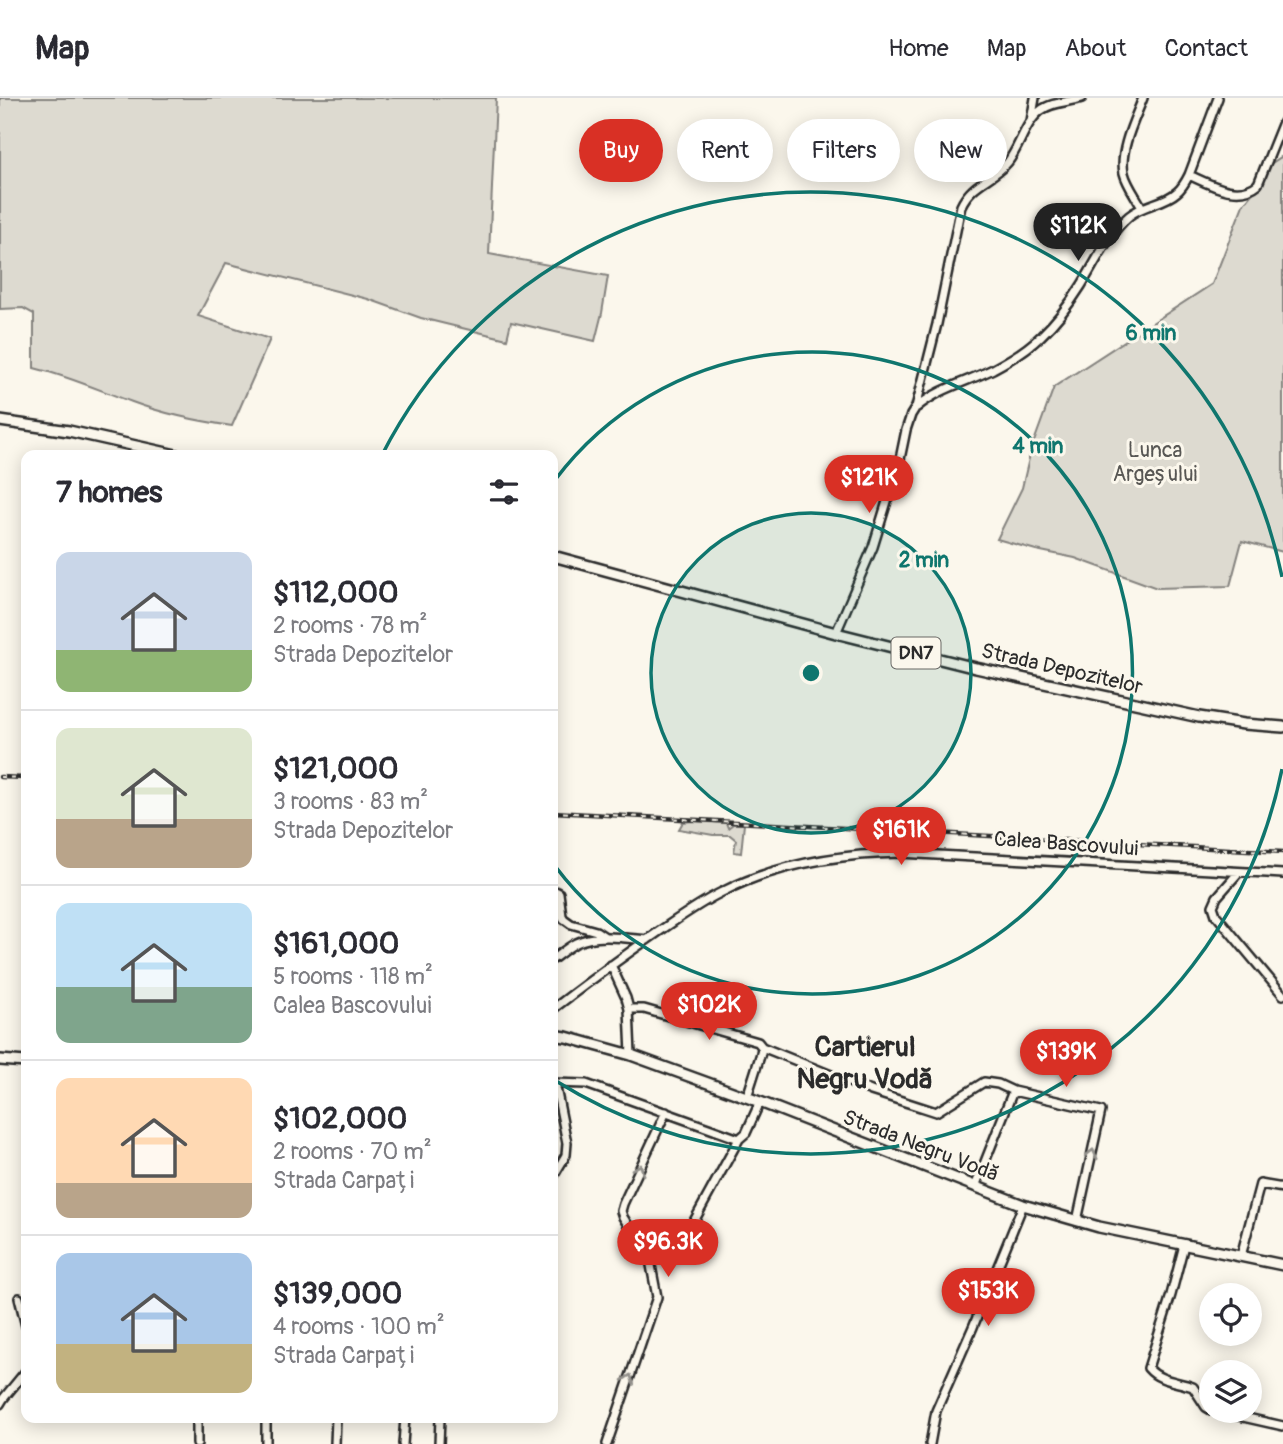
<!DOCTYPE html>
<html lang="en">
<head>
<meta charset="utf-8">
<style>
	body { margin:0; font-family:Pangolin,sans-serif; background:#f2f2f3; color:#2b2b33; height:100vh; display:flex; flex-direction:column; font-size:26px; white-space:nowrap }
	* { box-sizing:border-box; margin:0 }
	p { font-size:23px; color:#7c7c81 }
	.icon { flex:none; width:38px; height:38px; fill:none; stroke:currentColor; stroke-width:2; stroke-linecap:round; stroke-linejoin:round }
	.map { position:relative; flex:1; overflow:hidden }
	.details { position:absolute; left:21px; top:352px; width:537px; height:973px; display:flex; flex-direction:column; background:#fff; border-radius:14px; box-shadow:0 4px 18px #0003 }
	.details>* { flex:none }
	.banner { position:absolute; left:579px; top:21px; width:598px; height:63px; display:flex; gap:14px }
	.tools { position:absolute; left:1199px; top:1185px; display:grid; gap:14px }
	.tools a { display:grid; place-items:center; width:63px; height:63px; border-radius:50%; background:#fff; box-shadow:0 4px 18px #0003; font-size:35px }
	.price { position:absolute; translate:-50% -60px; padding:0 16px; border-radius:24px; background:#d93025; color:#fff; font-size:23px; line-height:46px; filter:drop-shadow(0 2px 4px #0008) }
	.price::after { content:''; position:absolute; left:50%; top:42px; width:21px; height:16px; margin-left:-10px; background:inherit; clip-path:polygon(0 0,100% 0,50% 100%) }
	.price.on { background:#222; color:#fff }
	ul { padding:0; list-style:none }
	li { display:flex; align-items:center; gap:21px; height:175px; padding:0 35px }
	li+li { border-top:2px solid #e1e1e2 }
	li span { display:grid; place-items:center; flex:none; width:196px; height:140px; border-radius:14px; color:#555 }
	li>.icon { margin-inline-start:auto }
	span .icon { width:84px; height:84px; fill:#fffc; stroke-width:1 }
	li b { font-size:30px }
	h2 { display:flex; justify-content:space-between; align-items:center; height:84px; padding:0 35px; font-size:30px }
	.chip { padding:0 24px; border-radius:32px; background:#fff; box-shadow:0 4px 18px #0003; font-size:24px; line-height:63px }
	.chip.on { background:#d93025; color:#fff }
	header { display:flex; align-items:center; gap:42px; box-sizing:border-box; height:98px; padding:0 35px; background:#fff; border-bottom:2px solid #e1e1e2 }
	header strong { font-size:33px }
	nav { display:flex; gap:38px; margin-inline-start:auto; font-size:24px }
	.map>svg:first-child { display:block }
	.green { fill:#dddad0; stroke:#84827e; stroke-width:2 }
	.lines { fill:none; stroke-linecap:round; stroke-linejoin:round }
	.minor-casing { stroke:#2b2b2b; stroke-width:12 }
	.major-casing { stroke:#2b2b2b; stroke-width:14 }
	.minor { stroke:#fbf7ec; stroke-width:7 }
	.major { stroke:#fbf7ec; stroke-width:9 }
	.rail-casing { stroke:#2b2b2b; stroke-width:4.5 }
	.rail { stroke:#fbf7ec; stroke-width:2; stroke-dasharray:5; stroke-linecap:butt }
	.oneway { stroke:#93918c }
	.ring { fill:none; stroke:#0f766e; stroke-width:3.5 }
	.labels { text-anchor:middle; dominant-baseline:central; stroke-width:6; stroke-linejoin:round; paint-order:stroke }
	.shield { fill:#fbf7ec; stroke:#696865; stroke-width:2 }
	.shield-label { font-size:19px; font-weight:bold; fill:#2b2b2b }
	.park-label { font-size:21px; fill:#585754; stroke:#fbf7ec }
	.street-label { font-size:21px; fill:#2b2b2b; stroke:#fbf7ec }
	.district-label { font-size:28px; font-weight:bold; fill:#2b2b2b; stroke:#fbf7ec }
	.centre { fill:#0f766e; stroke:#fbf7ec; stroke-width:3.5 }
	.ring-label { font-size:21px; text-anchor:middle; font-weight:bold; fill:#0f766e; stroke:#fbf7ec; stroke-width:6; stroke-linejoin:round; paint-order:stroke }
</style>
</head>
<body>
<header>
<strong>Map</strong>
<nav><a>Home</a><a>Map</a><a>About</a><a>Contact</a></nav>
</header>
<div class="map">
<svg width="1283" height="1346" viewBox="0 0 1283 1346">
	<rect width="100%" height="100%" fill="#fbf7ec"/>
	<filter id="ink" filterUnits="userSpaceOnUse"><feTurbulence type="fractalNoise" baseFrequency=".0143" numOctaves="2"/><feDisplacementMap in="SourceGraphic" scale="14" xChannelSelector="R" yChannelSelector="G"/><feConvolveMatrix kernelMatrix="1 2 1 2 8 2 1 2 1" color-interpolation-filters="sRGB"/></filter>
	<g filter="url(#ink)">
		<!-- green -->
		<path class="green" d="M0,0H496L489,156L608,178L602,215L595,243L511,224L507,241L421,220L368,201L226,165L198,218L270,241L232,328C198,323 164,316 132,304C99,292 68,278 34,270V216L23,210L0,211Z
			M1281,59L1283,60V454L1242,443L1230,488L1157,490L1075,460L1036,452L997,441L1022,390L1031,352L1054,289L1212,186L1243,107L1259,87L1269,67Z
			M692,723L726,725L728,730L733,726H744L741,755L734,754L736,742L730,737H713L679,731L683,724Z"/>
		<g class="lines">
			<!-- minor casing -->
			<g class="minor-casing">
				<path id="minor" d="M1031,23L1035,0
					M1189,77C1209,86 1238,103 1258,86L1283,24
					M1142,110C1137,100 1127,87 1124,75C1119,52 1135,21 1143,0
					M917,309C940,290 967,284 993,271C1010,262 1028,251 1041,238C1057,223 1069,207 1081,188C1096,164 1108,136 1129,118C1143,106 1164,106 1177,94C1182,90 1186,83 1189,77L1218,0
					M836,535L873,449L900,361L906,332L911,317L916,309L937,226L961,108C972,84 993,82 1008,64C1020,48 1025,25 1040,13C1051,4 1069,4 1082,0
					M1239,774L1217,799L1213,808L1216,817L1283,897
					M553,792L559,795L562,818L564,821L571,826L596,833L605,839
					M553,861C560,856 568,849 576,845C597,835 625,840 647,842
					M611,867L626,900L629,911L631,957
					M553,911C591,882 630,853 670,826C686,815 702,804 720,795C776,766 839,756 901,755L1283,776
					M629,911H644L758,944L762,949L761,955L747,999
					M762,949L871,993L936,1014L984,984L998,986L1013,993
					M553,985L586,986L739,1041L746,1035L760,1004
					M553,1079L566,1057L567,1045L555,985
					M975,1089L1013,993L1101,1013L1077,1123
					M687,1136L739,1041
					M1184,1147L1171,1197L1148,1270C1160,1284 1177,1283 1193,1289L1206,1309L1211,1312
					M1241,1158L1260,1086L1283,1090
					M19,1200L26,1228
					M0,1306L3,1301L26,1273
					M1212,1312L1283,1328
					M197,1346V1320
					M266,1346V1320
					M335,1346L336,1320
					M403,1346L405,1320
					M439,1346L440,1320
					M607,1346L657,1199L650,1162L623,1119L621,1113L623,1106L666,1014
					M930,1346L936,1313L973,1229L1023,1107"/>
			</g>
			<!-- major casing -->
			<g class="major-casing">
				<path id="major" d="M0,323L69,333L176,357
					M553,458L836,535L976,570L1199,619L1244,626L1283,629
					M553,937L566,939L631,957L760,1004L1023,1107L1099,1129L1283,1167
					M0,962L26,964"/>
			</g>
			<!-- minor -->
			<use href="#minor" class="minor"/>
			<!-- major -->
			<use href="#major" class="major"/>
			<!-- rail casing -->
			<g class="rail-casing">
				<path id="rail" d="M0,679L26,680
					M553,714L1283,754"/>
			</g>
			<!-- rail -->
			<use href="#rail" class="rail"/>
		</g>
		<!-- one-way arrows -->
		<defs><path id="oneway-chevron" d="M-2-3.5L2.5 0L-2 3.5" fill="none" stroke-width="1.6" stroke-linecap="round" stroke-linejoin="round" transform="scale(1.75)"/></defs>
		<g class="oneway">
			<use href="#oneway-chevron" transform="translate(1092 1056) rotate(-77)"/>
			<use href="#oneway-chevron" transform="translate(639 1071) rotate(-65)"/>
			<use href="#oneway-chevron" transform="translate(629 1281) rotate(-71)"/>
		</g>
	</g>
	<!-- distance rings -->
	<circle cx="811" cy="575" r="160" fill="#0f766e" fill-opacity=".12"/>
	<g class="ring">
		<circle cx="811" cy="575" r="160"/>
		<path d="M555 382A321 321 0 1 1 555 768"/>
		<path d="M1282 671A481 481 0 0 1 556 983M382 357A481 481 0 0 1 1282 479"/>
	</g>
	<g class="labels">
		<!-- shield labels -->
		<rect class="shield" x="891.5" y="539.5" width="49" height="31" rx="5"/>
		<g class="shield-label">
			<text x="916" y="555">DN7</text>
		</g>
		<!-- park labels -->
		<g class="park-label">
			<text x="1155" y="352">Lunca<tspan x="1155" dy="24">Argeșului</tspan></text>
		</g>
		<!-- street labels -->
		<g class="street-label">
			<text transform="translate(1062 571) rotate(13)">Strada Depozitelor</text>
			<text transform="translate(1066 746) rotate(4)">Calea Bascovului</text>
			<text transform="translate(921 1048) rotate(21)">Strada Negru Vodă</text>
		</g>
		<!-- district labels -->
		<g class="district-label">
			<text x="865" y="949">Cartierul<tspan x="865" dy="32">Negru Vodă</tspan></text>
		</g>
	</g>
	<circle cx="811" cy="575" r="10" class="centre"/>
	<g class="ring-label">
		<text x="1151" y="242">6 min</text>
		<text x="1038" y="355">4 min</text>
		<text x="924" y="469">2 min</text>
	</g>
</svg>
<div class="tools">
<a><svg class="icon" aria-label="locate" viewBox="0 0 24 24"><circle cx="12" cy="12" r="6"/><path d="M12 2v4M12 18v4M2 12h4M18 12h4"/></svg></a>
<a><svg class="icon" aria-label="layers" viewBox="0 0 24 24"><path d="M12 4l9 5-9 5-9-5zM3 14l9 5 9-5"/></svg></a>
</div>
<b class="price on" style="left:1078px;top:165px">$112K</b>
<b class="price" style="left:869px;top:417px">$121K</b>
<b class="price" style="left:901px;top:769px">$161K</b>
<b class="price" style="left:709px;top:944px">$102K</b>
<b class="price" style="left:1066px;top:991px">$139K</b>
<b class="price" style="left:668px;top:1181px">$96.3K</b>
<b class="price" style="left:988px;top:1230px">$153K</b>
<div class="banner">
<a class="chip on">Buy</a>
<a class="chip">Rent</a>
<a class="chip">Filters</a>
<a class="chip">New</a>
</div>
<section class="details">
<h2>7 homes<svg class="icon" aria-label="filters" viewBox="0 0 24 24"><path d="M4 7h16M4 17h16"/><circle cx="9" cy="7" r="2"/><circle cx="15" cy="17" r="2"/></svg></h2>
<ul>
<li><span style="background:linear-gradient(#c9d6e8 70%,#8fb573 0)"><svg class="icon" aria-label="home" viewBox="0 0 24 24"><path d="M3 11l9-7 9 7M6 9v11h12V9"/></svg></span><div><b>$112,000</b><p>2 rooms · 78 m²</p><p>Strada Depozitelor</p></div></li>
<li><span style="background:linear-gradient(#dfe7d0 65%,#b9a48a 0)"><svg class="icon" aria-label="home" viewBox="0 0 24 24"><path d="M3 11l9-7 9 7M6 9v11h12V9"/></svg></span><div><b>$121,000</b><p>3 rooms · 83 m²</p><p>Strada Depozitelor</p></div></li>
<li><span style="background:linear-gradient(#bfe0f5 60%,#7fa58c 0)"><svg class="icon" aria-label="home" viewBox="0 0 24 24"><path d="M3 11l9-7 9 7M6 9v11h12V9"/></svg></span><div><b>$161,000</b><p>5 rooms · 118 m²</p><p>Calea Bascovului</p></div></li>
<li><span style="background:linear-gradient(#ffd9b3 75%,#b9a48a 0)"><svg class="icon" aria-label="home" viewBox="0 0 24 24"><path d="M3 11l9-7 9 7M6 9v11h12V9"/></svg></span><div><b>$102,000</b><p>2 rooms · 70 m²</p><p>Strada Carpați</p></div></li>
<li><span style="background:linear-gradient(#a9c7e8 65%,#c2b280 0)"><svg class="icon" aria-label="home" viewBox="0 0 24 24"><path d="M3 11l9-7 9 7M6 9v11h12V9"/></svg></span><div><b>$139,000</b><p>4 rooms · 100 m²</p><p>Strada Carpați</p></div></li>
</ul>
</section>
</div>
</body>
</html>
